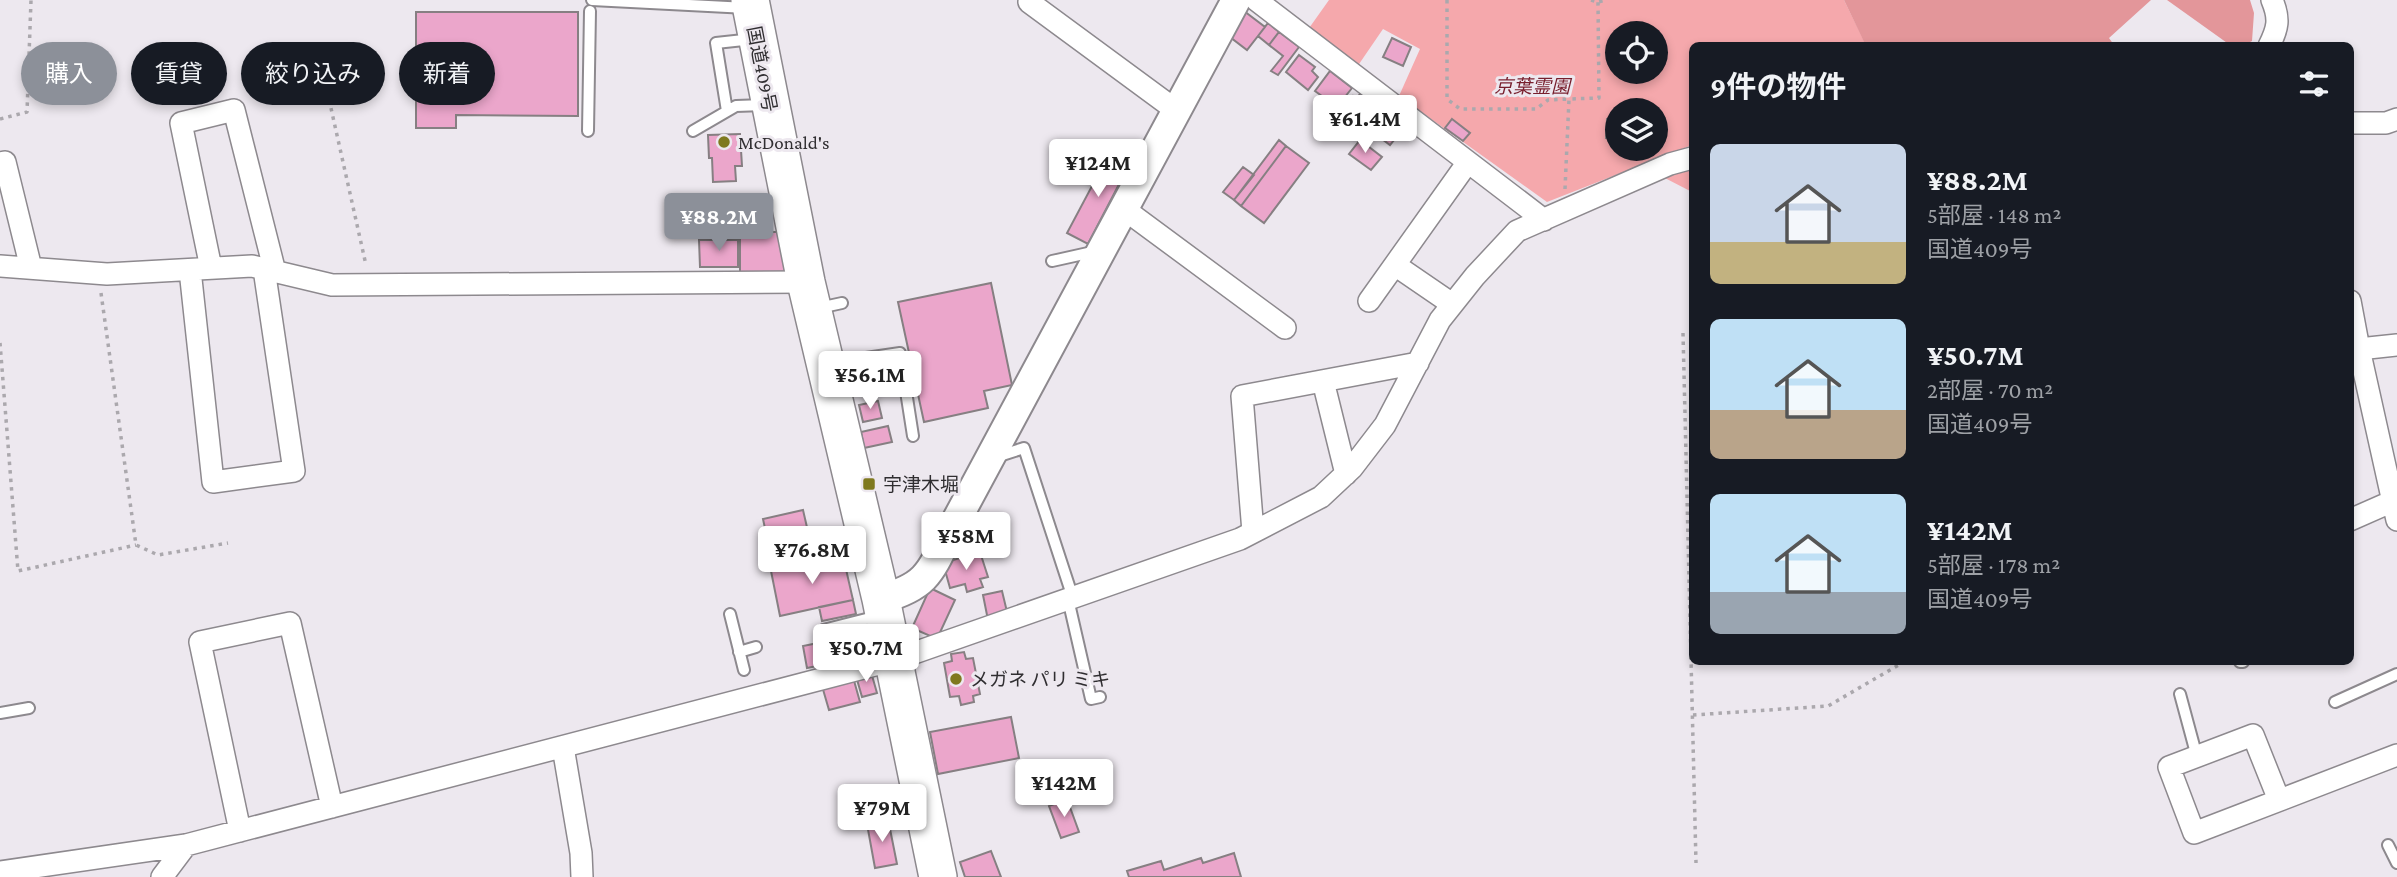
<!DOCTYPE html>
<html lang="ja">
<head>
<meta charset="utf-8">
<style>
	body { margin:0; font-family:"Crimson Pro","Noto Sans JP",serif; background:#20242c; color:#f1f3f6; height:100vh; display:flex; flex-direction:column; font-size:26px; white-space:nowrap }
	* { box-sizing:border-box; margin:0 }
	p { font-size:23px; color:#9ea1a6 }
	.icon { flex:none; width:38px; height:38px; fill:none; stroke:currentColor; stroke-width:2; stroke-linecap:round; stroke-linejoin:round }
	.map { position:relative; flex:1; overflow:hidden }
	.sheet { position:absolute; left:1689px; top:42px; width:665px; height:623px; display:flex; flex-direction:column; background:#171b24; border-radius:10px; box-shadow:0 4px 10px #0003 }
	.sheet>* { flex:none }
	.banner { position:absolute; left:21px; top:42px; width:665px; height:63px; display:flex; gap:14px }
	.tools { position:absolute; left:1605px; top:21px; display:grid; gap:14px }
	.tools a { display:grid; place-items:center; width:63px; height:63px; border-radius:50%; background:#171b24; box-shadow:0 4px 10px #0003; font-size:35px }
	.price { position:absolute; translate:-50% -60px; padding:0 16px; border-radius:7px; background:#fff; color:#222; font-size:23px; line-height:46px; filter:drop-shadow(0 2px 4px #0008) }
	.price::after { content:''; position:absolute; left:50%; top:42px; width:21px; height:16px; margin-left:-10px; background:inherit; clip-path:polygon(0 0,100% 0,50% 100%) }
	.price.active { background:#8c9099; color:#fff }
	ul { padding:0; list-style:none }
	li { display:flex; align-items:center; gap:21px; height:175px; padding:0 21px }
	li span { display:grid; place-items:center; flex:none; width:196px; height:140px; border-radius:10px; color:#555 }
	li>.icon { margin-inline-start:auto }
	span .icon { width:84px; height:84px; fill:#fffc; stroke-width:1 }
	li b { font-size:30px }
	h2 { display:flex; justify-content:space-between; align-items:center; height:84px; padding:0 21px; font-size:30px }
	.tag { padding:0 24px; border-radius:32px; background:#171b24; box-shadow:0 4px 10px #0003; font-size:24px; line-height:63px }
	.tag.active { background:#8c9099; color:#fff }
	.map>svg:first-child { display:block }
	.green { fill:#f5a8ac; fill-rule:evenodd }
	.forest { fill:#e3969a }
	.building { fill:#eba6cb; stroke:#867f82; stroke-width:2 }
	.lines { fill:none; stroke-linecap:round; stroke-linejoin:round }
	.lane-casing { stroke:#8d898e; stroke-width:14 }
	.street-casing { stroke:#8d898e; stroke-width:24 }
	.secondary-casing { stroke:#8d898e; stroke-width:32 }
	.highway-casing { stroke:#8d898e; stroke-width:40 }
	.path { stroke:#aba8ad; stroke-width:3.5; stroke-dasharray:3.5 5; stroke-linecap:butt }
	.lane { stroke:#fff; stroke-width:10 }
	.street { stroke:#fff; stroke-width:21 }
	.secondary { stroke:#fff; stroke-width:28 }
	.highway { stroke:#fff; stroke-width:37 }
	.poi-dot { fill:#7f791f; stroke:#ede8ef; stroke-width:2.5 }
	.labels { text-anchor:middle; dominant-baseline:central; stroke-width:6; stroke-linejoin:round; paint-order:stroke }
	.street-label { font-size:19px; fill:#302e31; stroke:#ede8ef }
	.park-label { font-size:19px; font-style:italic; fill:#781f2d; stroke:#ede8ef }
	.poi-label { font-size:19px; fill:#302e31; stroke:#ede8ef; text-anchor:start }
</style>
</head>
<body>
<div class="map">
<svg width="2397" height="877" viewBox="0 0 2397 877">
	<rect width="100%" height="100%" fill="#ede8ef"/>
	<!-- green -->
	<path class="green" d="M1329,0H1844L1866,45L1692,46V145L1547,202L1399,96L1420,49L1383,29L1357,67L1307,31ZM1617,33H1656V72H1617ZM1617,110H1656V149H1617Z
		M1692,166V192L1661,176Z"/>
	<!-- forest -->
	<path class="forest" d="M1844,0H2151L2109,38L2114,45L1866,46Z
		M2167,0H2250L2254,13L2252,41L2244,45H2230Z"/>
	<!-- building -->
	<path class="building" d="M1244,11L1265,27L1247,50L1226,34Z
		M416,12H578V116L456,115V128H416Z
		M1268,23L1279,32L1269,45L1258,36Z
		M1279,32L1299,47L1278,75L1271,71L1283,56L1269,45Z
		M1392,38L1411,47L1403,66L1383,57Z
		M1299,55L1315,67L1312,71L1318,77L1308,90L1286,72Z
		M1330,71L1352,88L1337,107L1315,91Z
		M1361,93L1378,107L1364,124L1344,108L1353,96L1356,99Z
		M1393,115L1406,125L1390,145L1373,132L1381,122L1385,125Z
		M1452,119L1470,133L1463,141L1445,128Z
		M1607,119H1617V139L1606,138Z
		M1656,123H1661L1660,147H1656Z
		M740,134L742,166H735L736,181L713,182L712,158H709L708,135Z
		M1279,140L1286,146L1241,206L1234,200Z
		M1360,140L1382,157L1371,170L1349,154Z
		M1286,146L1309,163L1264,223L1241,206Z
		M1109,154L1129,165L1088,244L1067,233Z
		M1243,167L1254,175L1234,200L1223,192Z
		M740,232H784L785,275L740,276Z
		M699,240H738V267H700Z
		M991,283L1012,385L984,391L988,408L924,422L898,302Z
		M878,401L882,418L863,422L859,405Z
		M888,426L892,442L864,448L861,432Z
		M803,510L812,549L771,557L763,519Z
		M980,552L988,577L980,579L983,587L967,592L965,584L950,588L943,563Z
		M843,556L853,600L780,616L771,571Z
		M930,588L955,600L937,639L912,628Z
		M1002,591L1008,616L988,620L983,595Z
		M853,600L856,614L822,621L819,607Z
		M864,629L869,654L853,658L848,632Z
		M846,633L851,650L825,658L820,641Z
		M818,643L822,665L807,668L803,646Z
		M964,652L966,659L973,658L980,694L973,696L974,702L961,705L959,696L950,697L944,663L952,661L951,654Z
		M871,672L877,693L862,697L856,676Z
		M853,677L860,702L829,710L822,686Z
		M1011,717L1019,758L938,774L930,732Z
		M1067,799L1079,832L1061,838L1049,806Z
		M888,819L897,864L875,868L867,824Z
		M991,851L1001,877H965L960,862Z
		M1234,853L1241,877H1129L1127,871L1161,861L1164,870L1201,858L1203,863Z"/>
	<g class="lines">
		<!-- lane casing -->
		<g class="lane-casing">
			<path id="lane" d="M592,0L747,8
				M727,111L716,43L753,39
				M588,131L590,11
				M693,131L736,106L764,105
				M1052,261L1097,251
				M819,308L842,303
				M866,358L900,353L913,436
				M996,457L1024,448L1073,598
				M1068,599L1091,699L1100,697
				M730,614L744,670
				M823,630L878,616
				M739,652L756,647
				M2240,662H2243
				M2180,694L2197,757
				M2335,702L2397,674
				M0,713L29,708
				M2388,845L2397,863"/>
		</g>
		<!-- street casing -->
		<g class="street-casing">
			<path id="street" d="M1256,0L1544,220
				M1029,2L1177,111
				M2269,46C2278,28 2280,19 2272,0
				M2350,123H2386L2397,119
				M0,163L5,162L31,268
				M1124,209L1285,328
				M1395,265L1452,304
				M0,266L107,274L252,266L332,285L806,282
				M211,268L181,123L234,110L275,272
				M190,270L213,482L294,471L264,269
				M1369,301L1468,162
				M2350,301L2359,349L2397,520
				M2359,349L2397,345
				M1323,381L1346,474
				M2350,520L2393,501
				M1253,532L1242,396L1418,363
				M563,747L581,853L582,877
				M2279,800L2253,735L2169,767L2194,833L2397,755
				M240,831L200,642L290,623L332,807
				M0,872L186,845L894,660L1240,539L1321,497L1352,468L1385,425L1440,320L1475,276L1517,231L1670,164L1692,158
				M162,877L186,845"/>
		</g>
		<!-- secondary casing -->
		<g class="secondary-casing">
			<path id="secondary" d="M881,599C925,587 930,574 949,534L1236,0"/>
		</g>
		<!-- highway casing -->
		<g class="highway-casing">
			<path id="highway" d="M750,0L806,282L881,599L938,877"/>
		</g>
		<!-- path -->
		<path class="path" d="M1447,0V99L1460,109H1536L1548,100L1569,99
			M1591,0L1598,2L1606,0
			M318,50L366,265
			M0,119L27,112L31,0
			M1565,189L1569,99L1599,98L1598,2
			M101,293L136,545L158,555L228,543
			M1683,333L1696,863
			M0,343L18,571L136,545
			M1693,715L1828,706L1904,662"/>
		<!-- lane -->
		<use href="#lane" class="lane"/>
		<!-- street -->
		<use href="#street" class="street"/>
		<!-- secondary -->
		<use href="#secondary" class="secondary"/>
		<!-- highway -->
		<use href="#highway" class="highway"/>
	</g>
	<!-- markers -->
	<g class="poi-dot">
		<circle cx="724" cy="142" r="7"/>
		<rect x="862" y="477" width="14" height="14" rx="3.5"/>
		<circle cx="956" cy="679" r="7"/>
	</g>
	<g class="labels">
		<!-- street labels -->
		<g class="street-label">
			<text transform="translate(762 69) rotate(79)">国道409号</text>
		</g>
		<!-- park labels -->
		<g class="park-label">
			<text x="1532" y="86">京葉霊園</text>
		</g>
		<!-- poi labels -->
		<g class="poi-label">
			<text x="738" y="142">McDonald's</text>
			<text x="883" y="484">宇津木堀</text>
			<text x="970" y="679">メガネ パリ ミキ</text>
		</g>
	</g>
</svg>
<div class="tools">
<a><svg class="icon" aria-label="locate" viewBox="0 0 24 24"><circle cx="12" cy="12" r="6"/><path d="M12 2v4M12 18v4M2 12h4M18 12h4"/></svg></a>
<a><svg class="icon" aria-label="layers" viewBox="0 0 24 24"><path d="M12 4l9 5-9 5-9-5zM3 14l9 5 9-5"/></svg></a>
</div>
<b class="price" style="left:1365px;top:155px">¥61.4M</b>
<b class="price" style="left:1098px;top:199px">¥124M</b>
<b class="price active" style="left:719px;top:253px">¥88.2M</b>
<b class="price" style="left:870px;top:411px">¥56.1M</b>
<b class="price" style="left:966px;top:572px">¥58M</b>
<b class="price" style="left:812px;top:586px">¥76.8M</b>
<b class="price" style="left:866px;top:684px">¥50.7M</b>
<b class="price" style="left:1064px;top:819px">¥142M</b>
<b class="price" style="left:882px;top:844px">¥79M</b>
<div class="banner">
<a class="tag active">購入</a>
<a class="tag">賃貸</a>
<a class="tag">絞り込み</a>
<a class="tag">新着</a>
</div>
<section class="sheet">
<h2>9件の物件<svg class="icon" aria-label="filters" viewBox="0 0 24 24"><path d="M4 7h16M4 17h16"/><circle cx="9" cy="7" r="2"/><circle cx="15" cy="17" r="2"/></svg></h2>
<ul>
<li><span style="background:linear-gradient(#c9d6e8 70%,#c2b280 0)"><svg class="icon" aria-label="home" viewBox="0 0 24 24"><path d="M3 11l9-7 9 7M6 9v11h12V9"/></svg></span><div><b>¥88.2M</b><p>5部屋 · 148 m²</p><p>国道409号</p></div></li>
<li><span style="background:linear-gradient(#bfe0f5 65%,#b9a48a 0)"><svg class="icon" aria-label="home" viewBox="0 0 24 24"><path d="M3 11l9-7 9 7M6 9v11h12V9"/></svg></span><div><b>¥50.7M</b><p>2部屋 · 70 m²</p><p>国道409号</p></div></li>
<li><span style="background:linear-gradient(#bfe0f5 70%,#9aa5b1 0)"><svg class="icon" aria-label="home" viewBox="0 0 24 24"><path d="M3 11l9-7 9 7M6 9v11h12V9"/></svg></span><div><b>¥142M</b><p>5部屋 · 178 m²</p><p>国道409号</p></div></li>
</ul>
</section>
</div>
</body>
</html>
